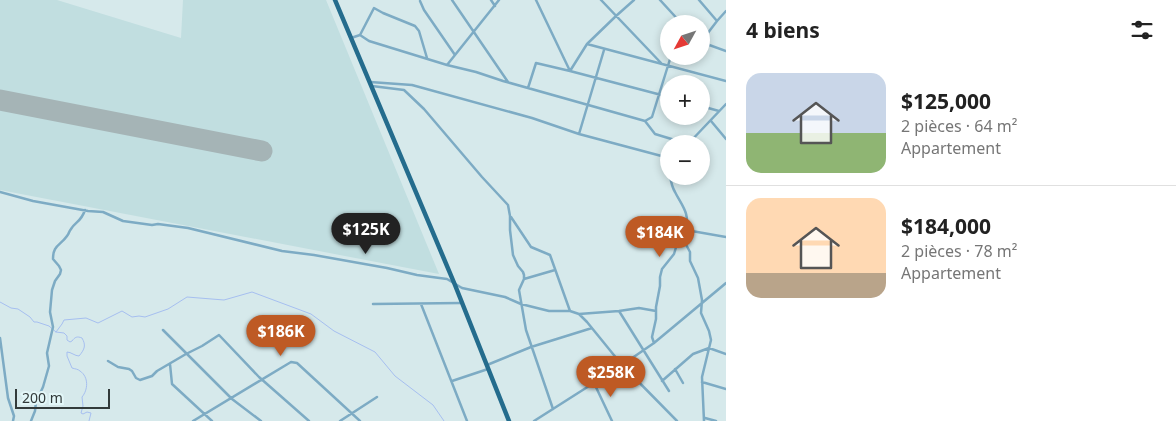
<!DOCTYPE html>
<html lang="fr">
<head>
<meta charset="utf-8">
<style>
	body { margin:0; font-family:"Noto Sans",sans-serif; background:#f2f2f2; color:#222; height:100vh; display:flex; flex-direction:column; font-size:19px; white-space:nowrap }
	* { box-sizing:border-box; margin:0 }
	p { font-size:16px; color:#767676 }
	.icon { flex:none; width:28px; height:28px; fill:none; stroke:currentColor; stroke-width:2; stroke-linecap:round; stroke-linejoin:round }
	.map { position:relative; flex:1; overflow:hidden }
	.side { display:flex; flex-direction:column; background:#fff; width:450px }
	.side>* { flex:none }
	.needle { width:32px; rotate:230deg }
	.tools { position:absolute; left:660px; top:15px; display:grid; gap:10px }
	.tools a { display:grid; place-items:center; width:50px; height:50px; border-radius:50%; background:#fff; box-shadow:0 2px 8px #0003; font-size:25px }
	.scale { position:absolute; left:15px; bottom:12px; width:95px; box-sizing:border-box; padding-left:5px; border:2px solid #323a3a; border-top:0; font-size:14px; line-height:18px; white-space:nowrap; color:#323a3a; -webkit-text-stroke:4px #e3f7f8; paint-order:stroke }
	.price { position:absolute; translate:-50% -42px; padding:0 11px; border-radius:18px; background:#be5a24; color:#fff; font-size:16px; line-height:32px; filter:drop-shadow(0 1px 2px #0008) }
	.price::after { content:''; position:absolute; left:50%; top:30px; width:15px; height:11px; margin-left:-8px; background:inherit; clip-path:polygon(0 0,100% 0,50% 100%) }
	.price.selected { background:#222; color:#fff }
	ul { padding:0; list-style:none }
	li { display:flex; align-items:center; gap:15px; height:125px; padding:0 20px }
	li+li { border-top:1px solid #e0e0e0 }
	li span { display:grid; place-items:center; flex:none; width:140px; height:100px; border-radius:15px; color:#555 }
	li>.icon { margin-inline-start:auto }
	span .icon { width:60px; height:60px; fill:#fffc; stroke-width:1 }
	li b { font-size:21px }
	h2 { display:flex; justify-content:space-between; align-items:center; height:60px; padding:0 20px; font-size:21px }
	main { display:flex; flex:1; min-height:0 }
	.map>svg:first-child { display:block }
	.built { fill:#c1dee0 }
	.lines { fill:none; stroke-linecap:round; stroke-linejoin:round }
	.stream { stroke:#a6bff0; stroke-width:1 }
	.runway { stroke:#a5b4b6; stroke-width:21 }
	.minor { stroke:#7dabc4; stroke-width:2.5 }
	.trunk { stroke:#246c8d; stroke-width:4.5 }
</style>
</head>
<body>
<main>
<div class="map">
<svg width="726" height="421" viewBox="0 0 726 421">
	<rect width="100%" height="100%" fill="#d6e9eb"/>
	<!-- built -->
	<path class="built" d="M0,0H57L181,38L183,0H326L439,274L0,190Z"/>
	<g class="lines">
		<!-- stream -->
		<path class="stream" d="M0,302L11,308L18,309L30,317L34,322H37L49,326L56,332L64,333L67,336V340L70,342L72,341C75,337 77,336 82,338C86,345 85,349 79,356C75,356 71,352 67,352V356L72,368C75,369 78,369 80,371C89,377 88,390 82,397L83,406L81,413L83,414L87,412L91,413L89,421
			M56,332L62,324L64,320L86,318L98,323L122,311L132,317L139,316L145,317L168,309L187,297L224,300L252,292L311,314L334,331L375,352L395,376L433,405L444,421"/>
		<!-- runway -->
		<path class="runway" d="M0,100L262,151"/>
		<!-- minor -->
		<path class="minor" d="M452,0L508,82
			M491,0L495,6
			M536,0L570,71
			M601,0L662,64
			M660,0L682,24
			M699,0L717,21
			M420,1L424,10L455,55
			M360,35L374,8L383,13L415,26L419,31L427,58
			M351,38L360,35L369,41L447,65L476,72L503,81L645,121L655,134L688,144
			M701,42L717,21L726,11
			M701,42L726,51
			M587,44L726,81
			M447,65L499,0
			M570,71L587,44L616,16L634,0
			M370,82L412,85L532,118L579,134L669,158
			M372,86L404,90L424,109L482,177L508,205L510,216V230L513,255L518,266L523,272L524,275V279L519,290L526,330L553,409
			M528,88L536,63L570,71L669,97
			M701,106L719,111
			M645,121L652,117L671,56
			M711,121L726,139
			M579,134L604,50
			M688,144L726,104
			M669,169V172
			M670,176C671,182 672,187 675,192C682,206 690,213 686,230
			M0,192L33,201L88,211L103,212L123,221L152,225L158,224L188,228L282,251L314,255L387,268L417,275L447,279L462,288L505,297L521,304L549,311H570L579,314L587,322L622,365L677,421
			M511,217L531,247L550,255L570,311
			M680,237L683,239L690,252V261L698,278L702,300L701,313L709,331L711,340L702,377L704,421
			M524,279L555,270
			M373,304L461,303
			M421,304L467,421
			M619,311L669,391
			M579,314L619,311L639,308L656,311
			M163,330L232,399L261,421
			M0,338L8,398L14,416L13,421
			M654,343L652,337L656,319V307L660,286V277L662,269L674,254L677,244L680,237L686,230L726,237
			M108,361L118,367L129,369L132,371L136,378L140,380L152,376L157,371L186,354L202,346L219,335L259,377L309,421
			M170,364L172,384L212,421
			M487,365L531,347L592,328
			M675,369L683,383
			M452,381L488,369
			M662,381L693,354L709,348L726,354
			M702,382L726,389
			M594,383L612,421
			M705,418L716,421
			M31,421L35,411L36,402L43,387L49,366L47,353L53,327L50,312L52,290L55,281L60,274L61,270L59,266L53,259C53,245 60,246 67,236C70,232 68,233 71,229C76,221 81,222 85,210
			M193,421L291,362L297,363L360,421
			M340,421L377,397
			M534,421L622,365L654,343L726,283"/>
		<!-- trunk -->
		<path class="trunk" d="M335,0L455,285L509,421"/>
	</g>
</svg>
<div class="tools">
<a><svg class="needle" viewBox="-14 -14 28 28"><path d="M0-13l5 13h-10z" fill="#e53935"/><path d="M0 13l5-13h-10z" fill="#767676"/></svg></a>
<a>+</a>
<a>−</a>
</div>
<div class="scale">200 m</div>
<b class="price selected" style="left:366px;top:255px">$125K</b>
<b class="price" style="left:660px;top:258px">$184K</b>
<b class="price" style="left:281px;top:357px">$186K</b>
<b class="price" style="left:611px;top:398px">$258K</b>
</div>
<section class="side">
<h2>4 biens<svg class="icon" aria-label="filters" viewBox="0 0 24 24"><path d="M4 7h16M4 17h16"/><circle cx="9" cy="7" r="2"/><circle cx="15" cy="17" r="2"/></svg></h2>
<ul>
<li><span style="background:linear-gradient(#c9d6e8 60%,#8fb573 0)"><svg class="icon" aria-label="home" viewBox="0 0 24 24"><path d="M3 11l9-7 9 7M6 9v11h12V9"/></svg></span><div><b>$125,000</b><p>2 pièces · 64 m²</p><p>Appartement</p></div></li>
<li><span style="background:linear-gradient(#ffd9b3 75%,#b9a48a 0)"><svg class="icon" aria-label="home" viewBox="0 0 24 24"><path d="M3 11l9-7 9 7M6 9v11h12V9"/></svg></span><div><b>$184,000</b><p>2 pièces · 78 m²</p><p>Appartement</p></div></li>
</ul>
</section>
</main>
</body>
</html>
